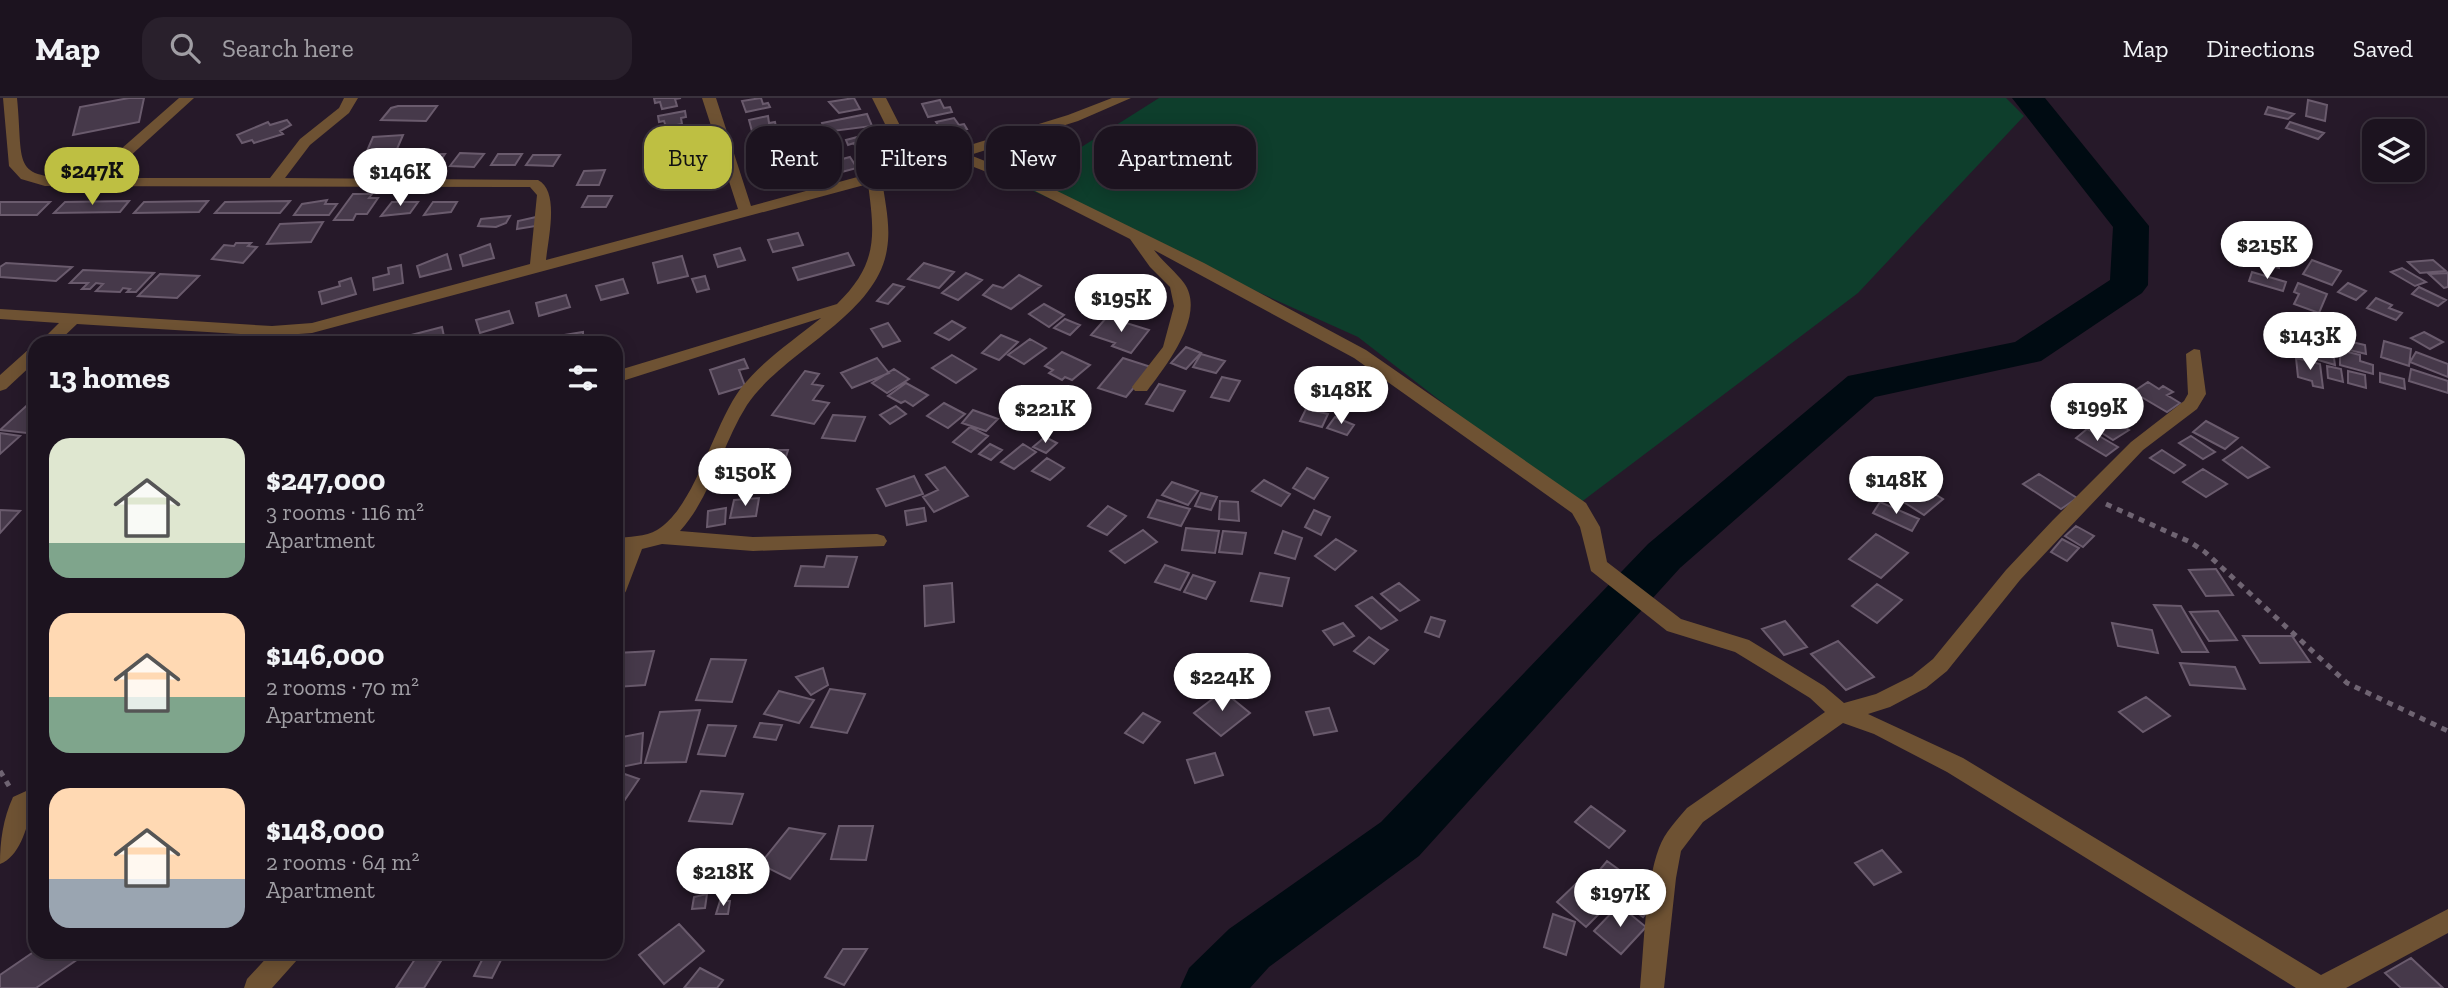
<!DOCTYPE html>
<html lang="en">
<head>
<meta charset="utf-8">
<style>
	body { margin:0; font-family:"Zilla Slab",serif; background:#29202c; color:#f1f3f6; height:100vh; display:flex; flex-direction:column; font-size:26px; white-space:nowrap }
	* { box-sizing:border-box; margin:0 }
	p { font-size:23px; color:#a09ea4 }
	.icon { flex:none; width:38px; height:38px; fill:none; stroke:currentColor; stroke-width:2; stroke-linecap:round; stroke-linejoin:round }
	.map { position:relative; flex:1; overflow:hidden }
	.drawer { position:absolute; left:28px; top:238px; width:595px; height:623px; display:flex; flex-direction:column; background:#1c131f; border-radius:21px; box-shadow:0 4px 18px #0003,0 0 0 2px #3a323d }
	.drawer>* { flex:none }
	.top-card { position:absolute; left:644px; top:28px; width:665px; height:63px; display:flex; gap:14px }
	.fabs { position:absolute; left:2362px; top:21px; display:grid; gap:14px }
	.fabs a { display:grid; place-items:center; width:63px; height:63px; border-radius:14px; background:#1c131f; box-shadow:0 4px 18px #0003,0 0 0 2px #3a323d; font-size:35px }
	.price { position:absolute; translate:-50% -60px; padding:0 16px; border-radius:24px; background:#fff; color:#222; font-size:23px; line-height:46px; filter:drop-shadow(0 2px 4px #0008) }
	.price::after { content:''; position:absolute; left:50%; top:42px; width:21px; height:16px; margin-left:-10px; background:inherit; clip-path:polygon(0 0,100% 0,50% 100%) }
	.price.selected { background:#bebf42; color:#111 }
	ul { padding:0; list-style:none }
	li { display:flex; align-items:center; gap:21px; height:175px; padding:0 21px }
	li span { display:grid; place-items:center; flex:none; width:196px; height:140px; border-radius:21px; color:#555 }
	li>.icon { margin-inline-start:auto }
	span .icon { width:84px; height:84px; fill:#fffc; stroke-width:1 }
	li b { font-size:30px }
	h2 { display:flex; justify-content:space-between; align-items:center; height:84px; padding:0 21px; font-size:30px }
	.tag { padding:0 24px; border-radius:21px; background:#1c131f; box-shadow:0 4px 18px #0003,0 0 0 2px #3a323d; font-size:24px; line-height:63px }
	.tag.selected { background:#bebf42; color:#111 }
	header { display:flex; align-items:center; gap:42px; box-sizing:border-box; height:98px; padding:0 35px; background:#1c131f; border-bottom:2px solid #3a323d }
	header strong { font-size:33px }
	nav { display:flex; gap:38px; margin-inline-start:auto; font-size:24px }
	.search { width:490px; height:63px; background:#29202c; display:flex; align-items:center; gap:18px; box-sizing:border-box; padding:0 24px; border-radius:21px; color:#a09ea4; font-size:26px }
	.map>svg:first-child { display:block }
	.green { fill:#0e3e2c }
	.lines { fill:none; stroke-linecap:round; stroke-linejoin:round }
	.river { fill:#000b12; fill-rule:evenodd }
	.building { fill:#46394a; stroke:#6a5b6d; stroke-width:2 }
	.path { stroke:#6f6472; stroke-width:5; stroke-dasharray:6 6; stroke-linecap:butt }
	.street { fill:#6e5233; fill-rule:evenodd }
</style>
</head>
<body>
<header>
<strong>Map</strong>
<div class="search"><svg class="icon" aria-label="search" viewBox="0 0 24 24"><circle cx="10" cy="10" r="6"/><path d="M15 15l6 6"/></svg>Search here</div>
<nav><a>Map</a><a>Directions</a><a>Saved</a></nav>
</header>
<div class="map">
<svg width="2448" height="890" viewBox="0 0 2448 890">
	<rect width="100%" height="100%" fill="#261929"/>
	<!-- green -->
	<path class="green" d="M1159,0H2006L2024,18L1858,195L1576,408L1358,239L1013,84L1072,55Z"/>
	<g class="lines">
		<!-- river -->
		<path class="river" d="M2012,0H2045L2149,128L2148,187L2142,195L2041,263L1875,299L1680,470L1419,758L1269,869L1250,890H1180L1189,870L1229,831L1381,724L1648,446L1848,278L2015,244L2110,182L2113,129Z"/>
	</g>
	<!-- building -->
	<path class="building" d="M129,0H144L139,24L73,37L80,9Z
		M654,0H681L675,1L677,8L662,11L660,4L655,5Z
		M761,0L763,6L768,5L770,9L746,14L742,3Z
		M854,0L860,11L839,15L829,4Z
		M940,2L944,10L950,9L952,14L928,19L922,6Z
		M2308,2L2327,7L2325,23L2306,18Z
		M398,8H437L426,23L381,22L391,10Z
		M2268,9L2294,16L2288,21L2265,16Z
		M685,13L686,19L681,20L682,26L666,29L664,23L659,24L658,18Z
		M867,16L872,28L825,34L822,25Z
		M768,18L769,25L775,24L776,29L752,33L749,22Z
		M954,20L959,27L964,26L967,31L944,36L936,24Z
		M287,22L291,27L280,33L283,36L254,45L252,42L242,45L237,37L268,24L270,27Z
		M2290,24L2324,35L2318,41L2286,30Z
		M688,32L689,36L684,37L686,46L671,50L669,42L664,43L662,37Z
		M869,36L875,48L857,52L854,45L848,47L846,42Z
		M403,37L397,51L367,53L373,39Z
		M775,37L777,44L784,42L785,48L759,53L756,40Z
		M693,52L695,58L690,59L692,67L676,71L674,62L669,63L668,57Z
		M460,55L484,56L474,69L450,68Z
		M421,56H445L437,68L412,67Z
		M498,56H522L515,67H491Z
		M780,56L783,64L789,63L791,67L768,72L763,60Z
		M533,57H560L553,68L526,67Z
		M850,59L857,70L834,76L827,65Z
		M810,67L815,81L791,86L787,75L801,72L799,69Z
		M701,70L703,75L696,77L699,85L685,88L683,81L675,83L673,76Z
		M605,72L599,87H577L584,73Z
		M353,96H372L369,100H378L367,116H356L353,122H334Z
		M588,98H612L606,109H582Z
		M327,102L325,106H337L329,117H294L302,106Z
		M129,103L120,114L54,115L65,104Z
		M208,103L199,114L134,115L144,104Z
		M290,103L280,115H215L225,104Z
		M0,104H50L37,117H0Z
		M392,104H418L410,115L381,118Z
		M433,104H457L451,114L424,117Z
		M510,118L506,125L496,129L478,128L481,121Z
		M536,119V128L517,131L518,123Z
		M323,124L311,144L267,146L280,126Z
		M798,135L803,147L773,154L768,142Z
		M236,145H251L248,148L257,149L243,165L212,161L224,147L234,148Z
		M2253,145L2279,151V170L2252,163Z
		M490,146L494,160L463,168L460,157Z
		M740,150L745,162L718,169L714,157Z
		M848,155L854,167L798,182L793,170Z
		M447,156L451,171L420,179L417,168Z
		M682,158L688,178L658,185L653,165Z
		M2312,162L2341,173L2332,187L2303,176Z
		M2433,162L2446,173L2420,175L2408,164Z
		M6,165L72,169L56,183L0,179V169Z
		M924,165L954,174L939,190L908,181Z
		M401,167L403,185L374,192L373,180L389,176L388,170Z
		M2402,170L2426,184L2415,188L2391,174Z
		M83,172L154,175L136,194H127L130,191L123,190L120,194L96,193L103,186L96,185L90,191H82L88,185H70Z
		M2252,174L2286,184L2283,193L2249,183Z
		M966,175L982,182L958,202L942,195Z
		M2448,175V189L2444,190L2429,176Z
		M160,176L199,178L177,200L138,198Z
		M1019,177L1041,188L1011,211L983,197L993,187L1003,190Z
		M705,178L709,191L697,194L692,181Z
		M351,180L356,196L322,206L319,194L340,188L339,184Z
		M623,181L628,195L601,202L596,188Z
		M2298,185L2327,196L2319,215L2294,206L2299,196L2294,194Z
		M2348,185L2366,193L2356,202L2338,194Z
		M893,186L904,189L888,206L877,203Z
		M2419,189L2446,202L2438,208L2412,196Z
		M566,197L570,209L539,218L536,205Z
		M2376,200L2392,207L2389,210L2402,215L2396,222L2367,210Z
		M1044,206L1064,217L1049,229L1029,216Z
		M509,213L513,225L480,235L476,222Z
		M1107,219L1149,232L1131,255L1112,248L1115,245L1091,237Z
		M1065,221L1080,227L1070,237L1054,230Z
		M952,223L965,230L949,242L935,235Z
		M888,225L900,243L883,249L871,231Z
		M442,229L445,243L412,245L411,237Z
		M583,234V245H545V240Z
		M2424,234L2443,244L2430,251L2411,240Z
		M2303,236L2337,252L2331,259L2297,243Z
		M1001,237L1018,244L999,262L982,255Z
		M2276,237L2292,241L2294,258L2276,254Z
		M1030,241L1046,250L1024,266L1008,257Z
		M2339,241L2365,247L2366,256L2341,250Z
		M2384,243L2411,251L2409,268L2381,259Z
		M2297,248L2311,252L2312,263L2297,259Z
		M1186,249L1201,255L1186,271L1171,265Z
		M2340,252L2360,257V263L2373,267V276L2340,267Z
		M1062,254L1090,267L1072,282L1065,279L1062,282L1049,275L1053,272L1045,268Z
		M2416,254L2448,266V279L2410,264Z
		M2315,255L2334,260L2335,267L2315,261Z
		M1201,256L1225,263L1216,275L1193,269Z
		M952,257L976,271L956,285L932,270Z
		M877,260L889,275L852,290L841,275Z
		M1123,260L1151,269L1126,299L1098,290Z
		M2296,260L2320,266L2323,290L2313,288L2312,283L2298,279Z
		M744,261L748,270L739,272L745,288L719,296L710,272Z
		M2327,268L2341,271L2343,284L2328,280Z
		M894,271L909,281L887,295L872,285Z
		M2411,271L2448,283V295L2409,283Z
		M805,273L819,276L812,286L823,288L813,302L829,305L814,326L772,317Z
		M2348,273L2365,277L2366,290L2348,285Z
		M2380,275L2404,281L2405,291L2380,284Z
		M1222,279L1240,283L1229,303L1211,299Z
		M2148,284L2159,291L2163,288L2173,294L2167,297L2180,305L2167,314L2133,294Z
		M906,285L928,297L913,308L905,303L901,305L888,298Z
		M1159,286L1185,293L1173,313L1146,306Z
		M1070,294L1088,300L1073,317L1055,310Z
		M35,300V328L27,335L0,332Z
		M944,305L965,316L948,330L927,318Z
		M896,308L906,316L890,326L880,317Z
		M1306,311L1328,316L1322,329L1300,323Z
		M2096,311L2129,332L2113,342L2079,320Z
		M973,312L998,321L986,333L962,325Z
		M833,317L865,319L855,343L822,340Z
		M1335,319L1354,327L1347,337L1327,330Z
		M2206,323L2238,340L2225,351L2193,334Z
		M970,329L988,338L971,354L953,344Z
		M2087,331L2118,349L2106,358L2076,340Z
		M0,335L20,338L0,356Z
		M2191,338L2215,354L2203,361L2179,345Z
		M1045,339L1057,345L1046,355L1033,349Z
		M990,346L1002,352L991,362L979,356Z
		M1023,346L1036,354L1014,371L1001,364Z
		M2242,349L2269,369L2248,380L2223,362Z
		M757,352H788L779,382H744L747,373H741L745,361H754Z
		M2162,352L2185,367L2174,375L2150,360Z
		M1047,360L1064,370L1050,382L1032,373Z
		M945,369L968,398L934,414L923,399L938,392L926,377Z
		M1307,370L1328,380L1314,401L1293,390Z
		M2203,371L2227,386L2206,399L2183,384Z
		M2039,376L2077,400L2061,411L2023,386Z
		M914,378L923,396L886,408L877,391Z
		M1264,382L1290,396L1281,408L1252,393Z
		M1172,384L1198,393L1188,407L1162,397Z
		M1922,388L1943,401L1924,417L1902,403Z
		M1201,395L1217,399L1211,412L1195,408Z
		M759,400L756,418L730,420L734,402Z
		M1157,402L1190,411L1181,428L1148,419Z
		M1220,403L1238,404L1239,423L1219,421Z
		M1880,404L1919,421L1912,433L1873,415Z
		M1108,408L1126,418L1107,437L1088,428Z
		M726,410L725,426L707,429L708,413Z
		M924,410L926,423L907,427L905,413Z
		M0,412L20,413L0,435Z
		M1314,412L1330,419L1321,437L1305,429Z
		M2076,428L2094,438L2083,449L2065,438Z
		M1186,430L1219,433L1215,455L1182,452Z
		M1143,432L1157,444L1125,465L1110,453Z
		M1223,433L1246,435L1242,456L1219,454Z
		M1283,433L1302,440L1295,461L1275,455Z
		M1876,436L1908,455L1881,480L1849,461Z
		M1336,441L1356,453L1335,472L1315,458Z
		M2062,441L2079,450L2067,463L2051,454Z
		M827,458L857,459L848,489L795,488L801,468L824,469Z
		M1165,467L1189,475L1180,492L1155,484Z
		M2216,471L2233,497L2206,498L2189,472Z
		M1260,475L1289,480L1282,508L1251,503Z
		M1193,477L1215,484L1206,501L1184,494Z
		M952,485L954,524L925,528L924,488Z
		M1399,485L1419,502L1400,513L1381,496Z
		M1877,486L1902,502L1877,525L1852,508Z
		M1372,499L1397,522L1381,531L1356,508Z
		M2154,507L2181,508L2208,554H2182Z
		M2218,513L2237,542L2209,543L2190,514Z
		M1431,519L1445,523L1439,539L1425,534Z
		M1785,523L1807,549L1784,557L1762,531Z
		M1343,525L1354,538L1334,547L1323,533Z
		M2112,525L2152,532L2158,555L2118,548Z
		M2243,538H2292L2310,564L2260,565Z
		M1369,539L1388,552L1374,566L1354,553Z
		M1838,543L1874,579L1846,592L1811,556Z
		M654,553L645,587L616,589V555Z
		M711,561L746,562L732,604L696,602Z
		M2180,565L2235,569L2245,591L2190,587Z
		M823,570L828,587L811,597L796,579Z
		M830,591L865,596L847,635L811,629Z
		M779,593L814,602L799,625L764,616Z
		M1223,593L1250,615L1221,638L1194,615Z
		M2146,599L2170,618L2143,634L2119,614Z
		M1329,610L1337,633L1314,637L1306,614Z
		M700,612L686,664L645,665L660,614Z
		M1143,615L1160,624L1143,645L1125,635Z
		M760,625L782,627L776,642L754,639Z
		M708,627L736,628L725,658L698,656Z
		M643,635L641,665L616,670L617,640Z
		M1215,655L1223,677L1195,685L1187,662Z
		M616,673L639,681L620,709L616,707Z
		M701,693L743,696L732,726L689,723Z
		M1591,708L1625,733L1609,750L1575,724Z
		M839,728H873L866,762L831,761Z
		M789,730L825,736L790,781L760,766Z
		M1882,752L1901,774L1874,787L1855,765Z
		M1607,763L1658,800L1643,819L1592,781Z
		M1583,779L1612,803L1586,829L1557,804Z
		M707,796L705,810L692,811L694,799Z
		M720,803H730L728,816H716Z
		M1619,807L1646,829L1621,856L1594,833Z
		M1553,816L1575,824L1566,857L1544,849Z
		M679,826L704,853L664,886L639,857Z
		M843,851H867L844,887L825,879Z
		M35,853L72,854L78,861L36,890H0V877Z
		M486,854H505L492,880L474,878Z
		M417,858L441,863L424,890H396Z
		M2411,860L2443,890H2401L2385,875Z
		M700,870L723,882L717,890H684Z"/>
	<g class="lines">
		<!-- path -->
		<path class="path" d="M2106,406L2190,444L2205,454L2347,585L2448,633
			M0,673L9,688"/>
		<!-- street -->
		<path class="street" d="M3,0H17C24,72 9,80 88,80L179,0H194L106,80H270L300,41L339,10L344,0H358L349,15L310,47L285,80L538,82C560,93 548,141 546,162L738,111L702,0H716L751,108L905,66L872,0H886L918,63L1068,17L1112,0H1131L1078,23L970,57L1045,87L1204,165L1366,252L1586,405L1600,429L1607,464L1681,521L1749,542L1824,588L1844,605L1876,596L1912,578L1933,561L2006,472L2053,422L2131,344L2184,303L2188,296L2186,256L2194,251L2200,252L2206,296L2197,311L2143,352L2067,432L2020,482L1947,573L1926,590L1890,609L1868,616L1963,660L2321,877L2448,811V835L2346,890H2296L1947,674L1874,636L1843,625L1703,724L1681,753L1676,780L1664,890H1640C1644,849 1645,787 1659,750C1665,734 1676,723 1687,710L1825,614L1810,600L1735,554L1667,533L1591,473L1580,429L1572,415L1354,260L1154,152C1163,164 1175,173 1184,185C1207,217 1165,269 1147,293H1135L1132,289L1135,285L1163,249L1174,208L1170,189L1150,169L1130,141L1035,93L956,62L882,82C885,104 891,128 887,151C877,218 783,253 747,307C721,348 713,396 680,433L753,439L877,436L884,438L887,443L884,448L753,453L662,446L642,451L626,493L623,498L616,501V467L621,454L616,455V441C628,438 646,439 657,432C696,408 712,329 741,290C763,262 794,242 821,220L616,285V273L837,206C878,166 875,138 868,86L312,235L272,238L77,226L57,245H39L59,225L0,221V211L272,228L312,225L530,166L537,97L530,89L45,88L21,81L9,68Z
			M35,250V264L6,291L0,293V277L29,251Z
			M35,689V710L31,712C27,731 19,759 0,766C0,743 3,721 13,699Z
			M272,854H300L297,862L272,890H244L247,881Z"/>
	</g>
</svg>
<div class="fabs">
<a><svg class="icon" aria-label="layers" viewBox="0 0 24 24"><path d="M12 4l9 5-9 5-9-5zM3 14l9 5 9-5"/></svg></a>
</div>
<b class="price selected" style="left:92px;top:109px">$247K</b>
<b class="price" style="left:400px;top:110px">$146K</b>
<b class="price" style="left:2267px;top:183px">$215K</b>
<b class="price" style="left:1121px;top:236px">$195K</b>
<b class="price" style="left:2310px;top:274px">$143K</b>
<b class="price" style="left:1341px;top:328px">$148K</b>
<b class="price" style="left:2097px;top:345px">$199K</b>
<b class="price" style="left:1045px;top:347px">$221K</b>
<b class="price" style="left:745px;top:410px">$150K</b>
<b class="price" style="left:1896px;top:418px">$148K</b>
<b class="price" style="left:1222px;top:615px">$224K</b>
<b class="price" style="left:723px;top:810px">$218K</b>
<b class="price" style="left:1620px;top:831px">$197K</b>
<div class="top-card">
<a class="tag selected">Buy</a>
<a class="tag">Rent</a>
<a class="tag">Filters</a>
<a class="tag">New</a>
<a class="tag">Apartment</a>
</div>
<section class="drawer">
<h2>13 homes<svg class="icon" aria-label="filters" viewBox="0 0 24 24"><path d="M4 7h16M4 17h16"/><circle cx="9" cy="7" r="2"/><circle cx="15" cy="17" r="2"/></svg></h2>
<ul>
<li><span style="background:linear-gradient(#dfe7d0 75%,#7fa58c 0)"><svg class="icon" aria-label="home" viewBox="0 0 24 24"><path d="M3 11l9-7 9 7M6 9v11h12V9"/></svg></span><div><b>$247,000</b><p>3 rooms · 116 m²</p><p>Apartment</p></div></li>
<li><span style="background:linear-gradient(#ffd9b3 60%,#7fa58c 0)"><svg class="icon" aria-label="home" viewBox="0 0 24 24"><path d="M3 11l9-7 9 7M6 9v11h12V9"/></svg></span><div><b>$146,000</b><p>2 rooms · 70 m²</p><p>Apartment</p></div></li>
<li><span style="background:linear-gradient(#ffd9b3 65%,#9aa5b1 0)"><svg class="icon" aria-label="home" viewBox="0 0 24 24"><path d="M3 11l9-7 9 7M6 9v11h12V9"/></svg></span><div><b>$148,000</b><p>2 rooms · 64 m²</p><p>Apartment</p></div></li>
</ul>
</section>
</div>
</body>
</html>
